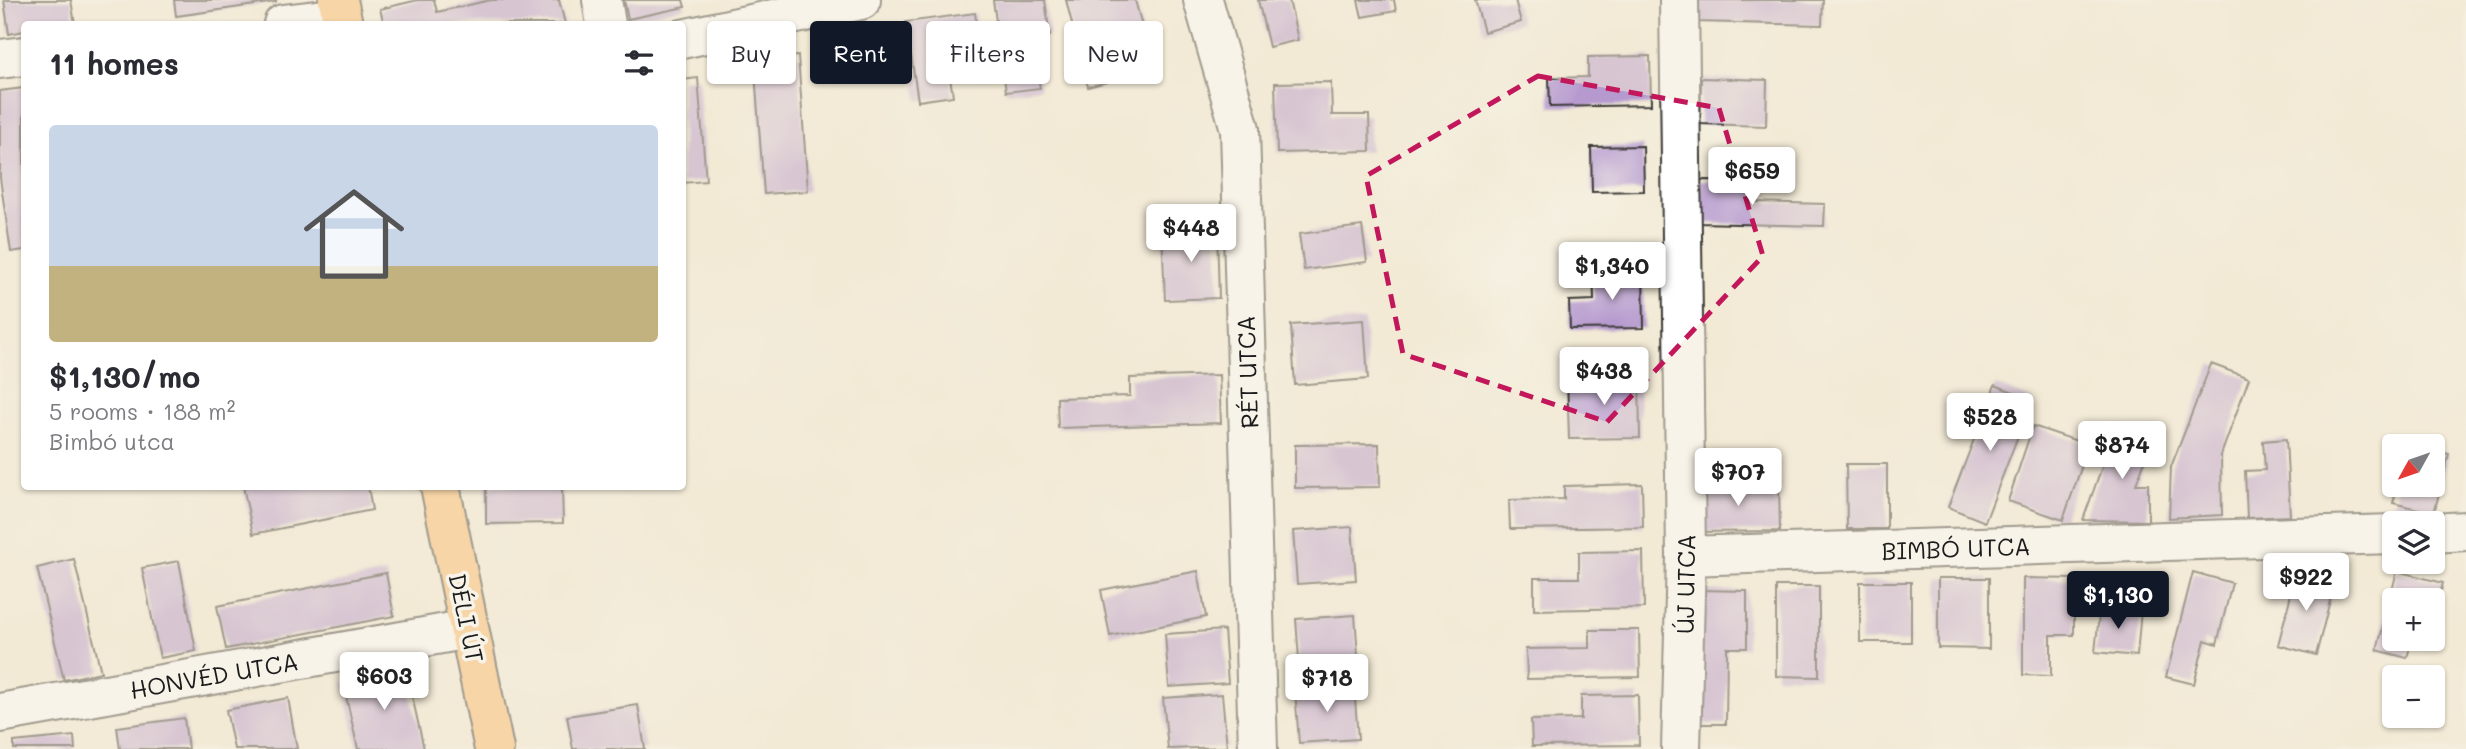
<!DOCTYPE html>
<html lang="en">
<head>
<meta charset="utf-8">
<style>
	body { margin:0; font-family:Mali,sans-serif; background:#f7f7f7; color:#2b2b33; height:100vh; display:flex; flex-direction:column; font-size:26px; white-space:nowrap }
	* { box-sizing:border-box; margin:0 }
	p { font-size:23px; color:#7c7c81 }
	.icon { flex:none; width:38px; height:38px; fill:none; stroke:currentColor; stroke-width:2; stroke-linecap:round; stroke-linejoin:round }
	.map { position:relative; flex:1; overflow:hidden }
	.side { position:absolute; left:21px; top:21px; width:665px; height:469px; display:flex; flex-direction:column; background:#fff; border-radius:7px; box-shadow:0 2px 5px #0004 }
	.side>* { flex:none }
	.guide { position:absolute; left:707px; top:21px; width:665px; height:63px; display:flex; gap:14px }
	.needle { width:46px; rotate:230deg }
	.buttons { position:absolute; left:2382px; top:434px; display:grid; gap:14px }
	.buttons a { display:grid; place-items:center; width:63px; height:63px; border-radius:7px; background:#fff; box-shadow:0 2px 5px #0004; font-size:35px }
	.price { position:absolute; translate:-50% -60px; padding:0 16px; border-radius:7px; background:#fff; color:#222; font-size:23px; line-height:46px; filter:drop-shadow(0 2px 4px #0008) }
	.price::after { content:''; position:absolute; left:50%; top:42px; width:21px; height:16px; margin-left:-10px; background:inherit; clip-path:polygon(0 0,100% 0,50% 100%) }
	.price.current { background:#111827; color:#fff }
	ul { padding:0; list-style:none }
	li { display:grid; align-content:center; gap:14px; height:371px; padding:0 28px }
	li+li { border-top:2px solid #e1e1e2 }
	li span { display:grid; place-items:center; height:217px; border-radius:7px; color:#555 }
	li>.icon { margin-inline-start:auto }
	span .icon { width:126px; height:126px; fill:#fffc; stroke-width:1 }
	li b { font-size:30px }
	h2 { display:flex; justify-content:space-between; align-items:center; height:84px; padding:0 28px; font-size:30px }
	.pill { padding:0 24px; border-radius:7px; background:#fff; box-shadow:0 2px 5px #0004; font-size:24px; line-height:63px }
	.pill.current { background:#111827; color:#fff }
	.map>svg:first-child { display:block }
	.building { fill:#b69acf }
	.lines { fill:none; stroke-linecap:round; stroke-linejoin:round }
	.minor-casing { stroke:#3c3b38; stroke-width:42 }
	.major-casing { stroke:#3c3b38; stroke-width:42 }
	.minor { stroke:#fff; stroke-width:38 }
	.major { stroke:#fcbd6f; stroke-width:38 }
	.marked { fill:none; stroke:#c2185b; stroke-width:5; stroke-dasharray:14 9; stroke-linejoin:round }
	.labels { text-anchor:middle; dominant-baseline:central; stroke-width:7; stroke-linejoin:round; paint-order:stroke }
	.street-label { font-size:24px; fill:#1c1c1c; stroke:#f7f3e8 }
</style>
</head>
<body>
<div class="map">
<svg width="2466" height="749" viewBox="0 0 2466 749">
	<rect width="100%" height="100%" fill="#f7f3e8"/>
	<filter id="ink" filterUnits="userSpaceOnUse"><feTurbulence type="fractalNoise" baseFrequency=".0143" numOctaves="2"/><feDisplacementMap in="SourceGraphic" scale="14" xChannelSelector="R" yChannelSelector="G"/><feConvolveMatrix kernelMatrix="1 2 1 2 8 2 1 2 1" color-interpolation-filters="sRGB"/></filter>
	<filter id="wash" filterUnits="userSpaceOnUse"><feTurbulence type="fractalNoise" baseFrequency=".00686" numOctaves="4" result="noise"/><feDisplacementMap in="SourceGraphic" scale="28" xChannelSelector="R" yChannelSelector="G"/><feGaussianBlur stdDeviation="1.57" result="paint"/><feColorMatrix in="noise" values="0 0 0 0 0 0 0 0 0 0 0 0 0 0 0 0 0 1.4 0 .05"/><feComposite in="paint" operator="in"/></filter>
	<g filter="url(#wash)">
		<rect width="100%" height="100%" fill="#f2ead5"/>
		<g id="blocks">
			<!-- building -->
			<path class="building" d="M4,0H71L75,24H24V31L9,34Z
				M174,0H276V2L176,16Z
				M418,0H434L437,12L491,0H559L565,24H384L380,9Z
				M624,0H683L685,7L628,19Z
				M993,0H1045L1050,36L1032,39L1040,88L1006,92Z
				M1066,0H1135L1145,37L1114,45L1122,78L1088,87Z
				M1258,0H1289L1298,40L1269,47Z
				M1358,0H1394L1396,11L1362,17Z
				M1475,0H1515L1521,22L1484,32Z
				M1697,0H1823L1822,25L1697,22Z
				M975,13L980,48L946,53L953,96L918,101L906,22Z
				M798,56L808,191L764,194L754,59Z
				M1650,56L1651,105L1550,107L1549,78L1588,77V57Z
				M698,78L706,181L682,183V80Z
				M1701,78L1767,80L1766,126L1700,124Z
				M1331,82L1332,115H1369L1370,151L1277,153L1275,83Z
				M24,88V250L11,252L0,178V91Z
				M1643,146L1644,191L1592,192L1591,147Z
				M1701,180L1758,181L1757,202L1825,204L1824,226L1699,223Z
				M1362,226L1367,262L1304,270L1299,234Z
				M1217,229L1219,298L1165,300L1162,230Z
				M1593,269H1643L1644,328L1570,329L1569,301L1594,300Z
				M1364,320L1368,379L1295,385L1291,325Z
				M2211,364L2249,378L2221,455L2222,515L2169,518L2171,467Z
				M1219,375L1221,423L1058,428L1057,398L1130,396V378Z
				M1639,376L1640,438L1569,439L1567,377Z
				M1995,385L2032,399L1985,522L1948,507Z
				M2117,425L2153,440L2136,484H2148V521L2083,520Z
				M2033,426L2089,445L2063,520L2008,501Z
				M2286,439L2290,516L2247,518L2245,471L2265,470L2263,441Z
				M1379,444L1380,487L1295,488V445Z
				M2432,450L2449,454L2434,513L2393,503L2398,485H2432Z
				M1846,464H1887V529H1847Z
				M1779,483L1780,531L1697,532L1696,484Z
				M1642,484L1643,527L1510,529L1509,500L1564,499V486Z
				M243,486H368L372,510L253,534Z
				M486,486H562L563,523L486,524Z
				M1352,527L1356,580L1297,584L1293,531Z
				M1643,551L1644,608L1534,610V578H1579V552Z
				M74,559L101,672L64,680L37,568Z
				M179,561L196,651L160,658L142,568Z
				M1198,571L1206,617L1110,636L1101,590Z
				M2297,571L2335,581L2316,655L2278,645Z
				M2397,571L2443,583L2433,619L2432,600H2394V639H2412L2407,658L2377,650Z
				M2193,572L2232,583L2217,644L2205,640L2194,684L2166,677Z
				M386,573L394,616L226,649L217,606Z
				M1938,578H1989V649L1938,648Z
				M2023,578L2074,579V635H2051V676L2023,675Z
				M1860,582H1911V642H1860Z
				M1776,586H1819V677L1776,676Z
				M1700,590L1747,591V648H1727L1726,724H1700Z
				M2100,606L2141,610L2137,656L2095,652Z
				M1355,615L1359,669L1300,673L1296,619Z
				M1224,630L1228,683L1169,687L1165,634Z
				M1590,630H1639L1640,677L1527,679L1526,649L1590,648Z
				M406,669L424,749H358L343,683Z
				M1354,685L1358,739L1299,743L1295,690Z
				M1222,694L1227,747L1168,749L1163,698Z
				M1638,695L1639,745L1532,746L1531,720L1581,719V696Z
				M288,698L297,749H234L226,710Z
				M638,705L645,749H573L567,716Z
				M184,718L188,749H120L117,727Z
				M74,736L75,749H14V742Z"/>
		</g>
	</g>
	<g filter="url(#ink)">
		<use href="#blocks" fill-opacity="0" stroke="#3c3b38" stroke-width="2"/>
		<g class="lines">
			<!-- minor casing -->
			<g class="minor-casing">
				<path id="minor" d="M602,0L606,24
					M1203,0L1240,129L1258,749
					M1679,0L1686,556L1681,749
					M283,24L341,17
					M682,39L861,0
					M0,59L24,56
					M2432,533L2466,531
					M1686,556L2394,534
					M0,713L469,629"/>
			</g>
			<!-- major casing -->
			<g class="major-casing">
				<path id="major" d="M338,0L343,24
					M440,486L494,749"/>
			</g>
			<!-- minor -->
			<use href="#minor" class="minor"/>
			<!-- major -->
			<use href="#major" class="major"/>
		</g>
	</g>
	<!-- marked area -->
	<path d="M0 0H2466V749H0ZM1538,76L1719,108L1763,256L1607,422L1403,354L1366,176Z" fill="#f2ead5" fill-opacity=".55" fill-rule="evenodd"/>
	<path class="marked" d="M1538,76L1719,108L1763,256L1607,422L1403,354L1366,176Z"/>
	<g class="labels">
		<!-- street labels -->
		<g class="street-label">
			<text transform="translate(1247 372) rotate(-92)">RÉT UTCA</text>
			<text transform="translate(1956 548) rotate(-2)">BIMBÓ UTCA</text>
			<text transform="translate(1685 584) rotate(-89)">ÚJ UTCA</text>
			<text transform="translate(467 618) rotate(78)">DÉLI ÚT</text>
			<text transform="translate(214 675) rotate(-10)">HONVÉD UTCA</text>
		</g>
	</g>
</svg>
<div class="buttons">
<a><svg class="needle" viewBox="-14 -14 28 28"><path d="M0-13l5 13h-10z" fill="#e53935"/><path d="M0 13l5-13h-10z" fill="#7c7c81"/></svg></a>
<a><svg class="icon" aria-label="layers" viewBox="0 0 24 24"><path d="M12 4l9 5-9 5-9-5zM3 14l9 5 9-5"/></svg></a>
<a>+</a>
<a>−</a>
</div>
<b class="price" style="left:1752px;top:207px">$659</b>
<b class="price" style="left:1191px;top:264px">$448</b>
<b class="price" style="left:1612px;top:302px">$1,340</b>
<b class="price" style="left:1604px;top:407px">$438</b>
<b class="price" style="left:1990px;top:453px">$528</b>
<b class="price" style="left:2122px;top:481px">$874</b>
<b class="price" style="left:1738px;top:508px">$707</b>
<b class="price" style="left:2306px;top:613px">$922</b>
<b class="price current" style="left:2118px;top:631px">$1,130</b>
<b class="price" style="left:384px;top:712px">$603</b>
<b class="price" style="left:1327px;top:714px">$718</b>
<div class="guide">
<a class="pill">Buy</a>
<a class="pill current">Rent</a>
<a class="pill">Filters</a>
<a class="pill">New</a>
</div>
<section class="side">
<h2>11 homes<svg class="icon" aria-label="filters" viewBox="0 0 24 24"><path d="M4 7h16M4 17h16"/><circle cx="9" cy="7" r="2"/><circle cx="15" cy="17" r="2"/></svg></h2>
<ul>
<li><span style="background:linear-gradient(#c9d6e8 65%,#c2b280 0)"><svg class="icon" aria-label="home" viewBox="0 0 24 24"><path d="M3 11l9-7 9 7M6 9v11h12V9"/></svg></span><div><b>$1,130/mo</b><p>5 rooms · 188 m²</p><p>Bimbó utca</p></div></li>
</ul>
</section>
</div>
</body>
</html>
